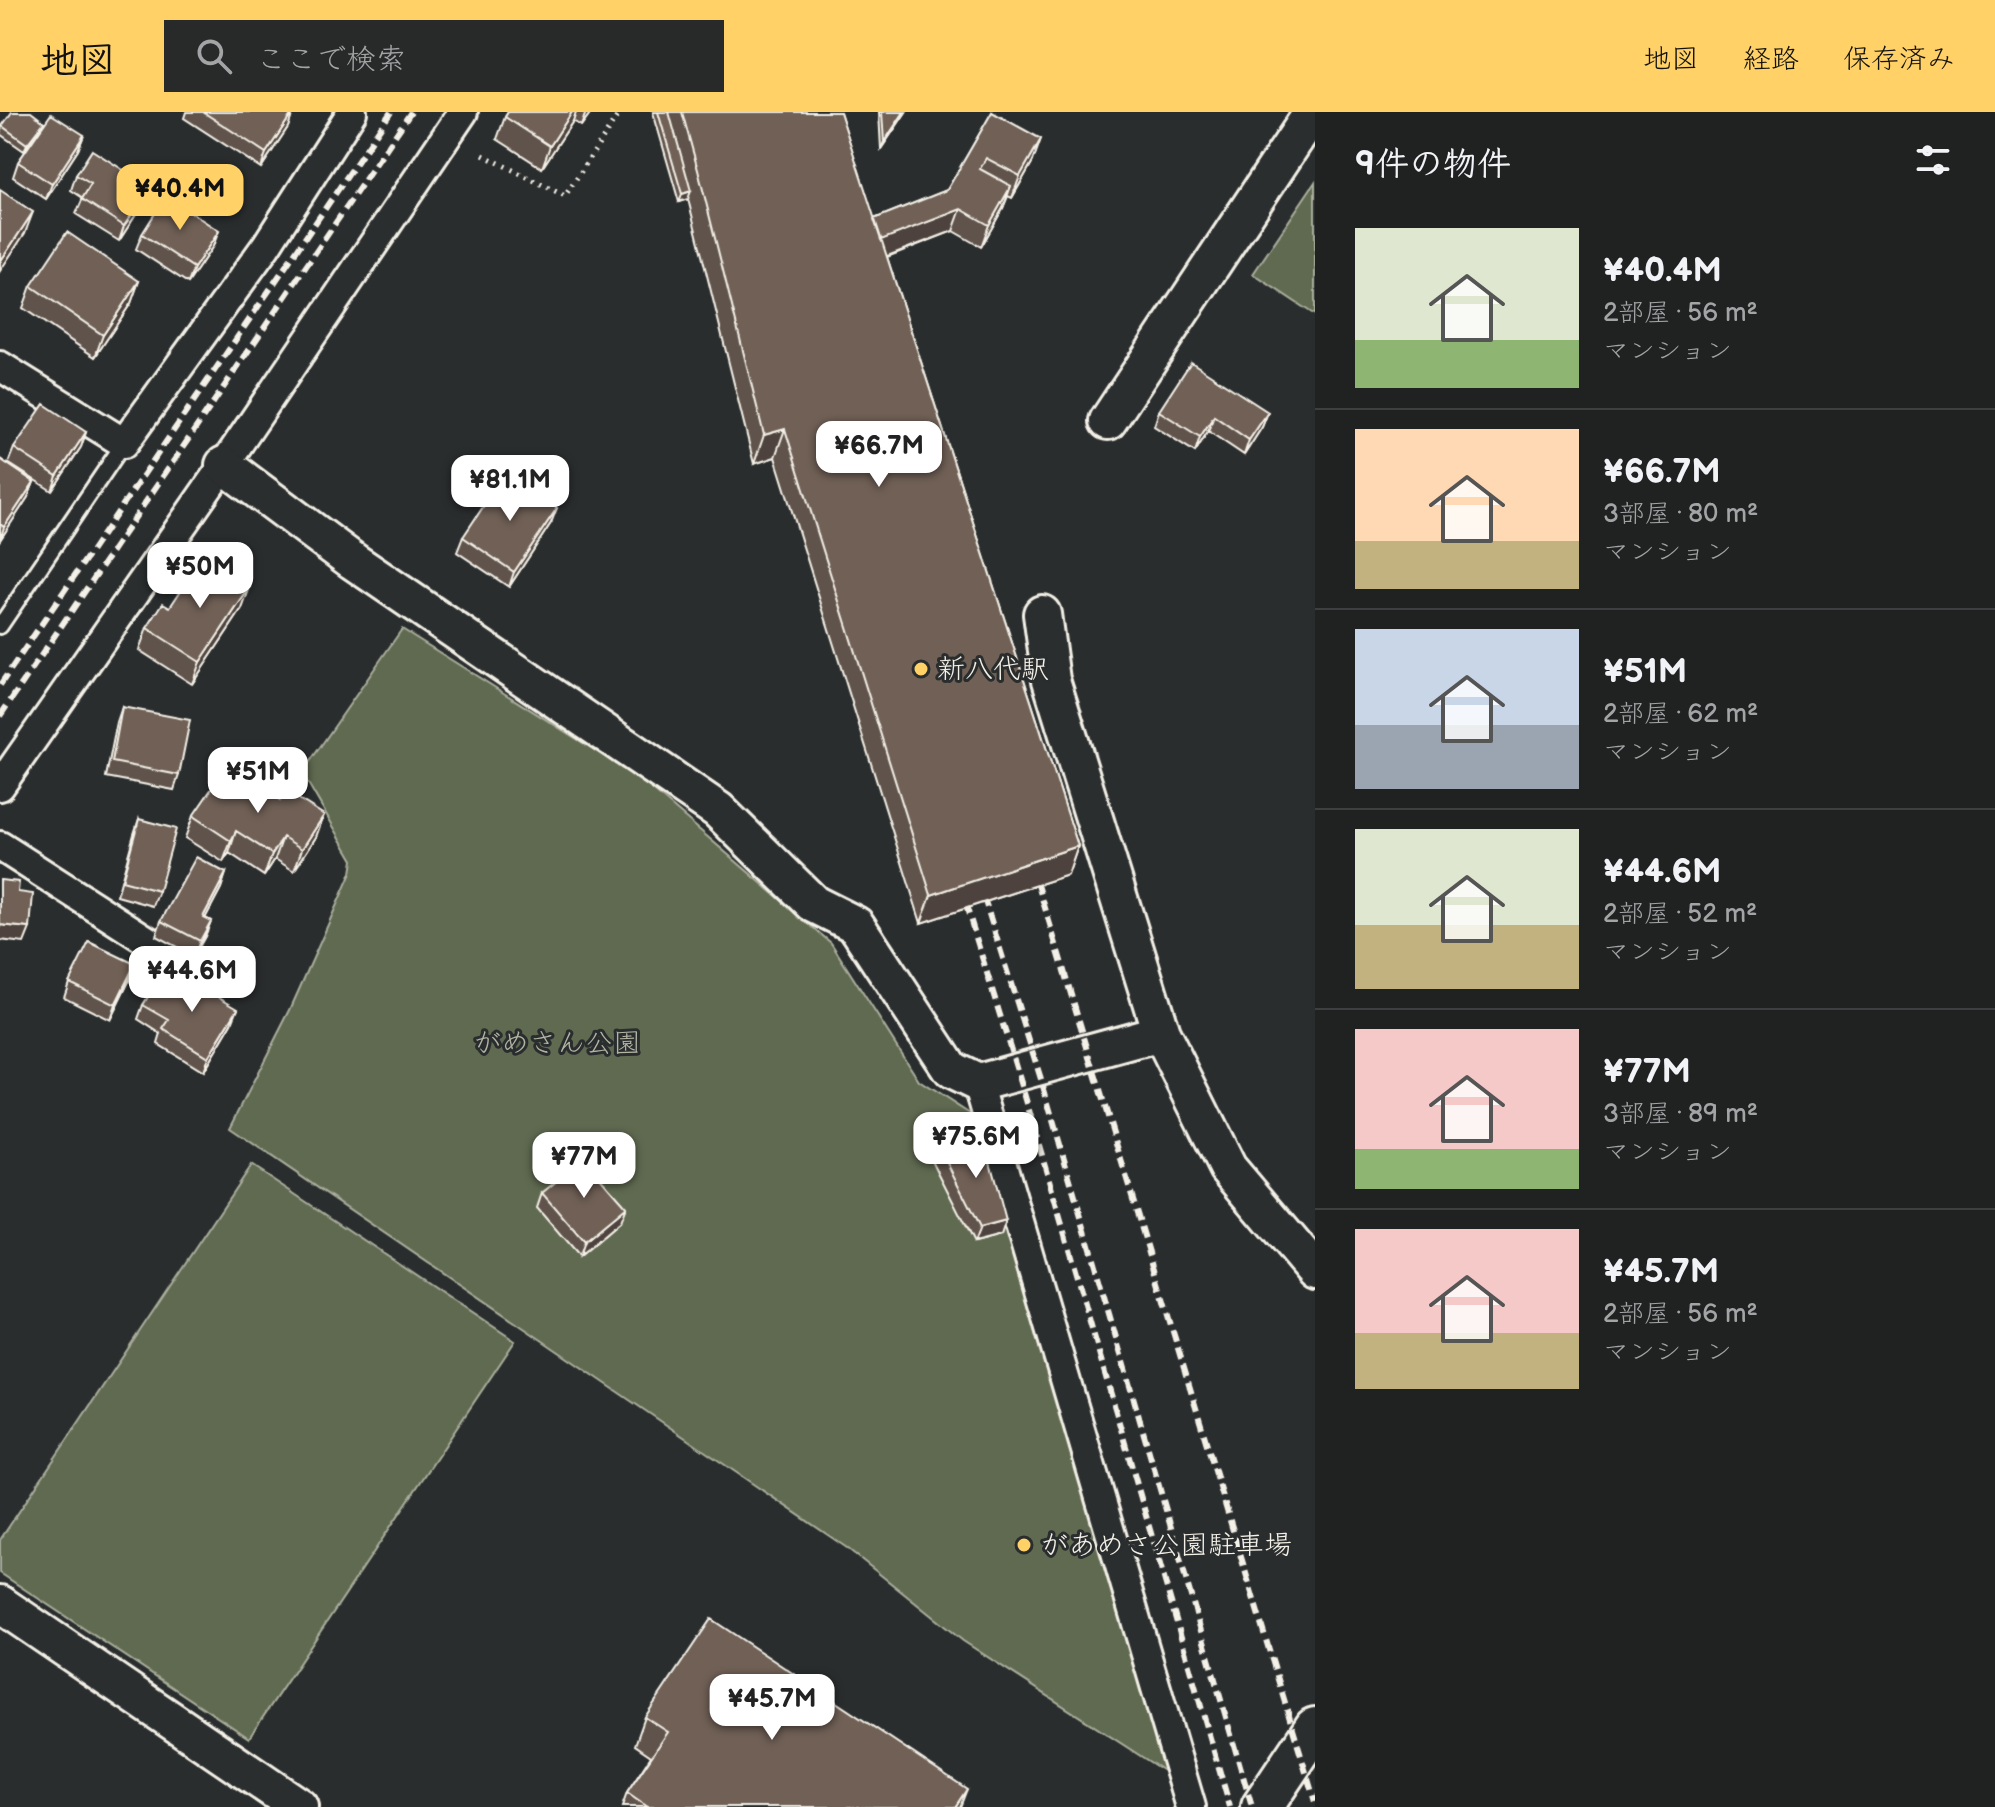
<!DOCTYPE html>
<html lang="ja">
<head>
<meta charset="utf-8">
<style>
	body { margin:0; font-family:"Balsamiq Sans","Klee One",sans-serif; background:#282a2a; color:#f1f3f6; height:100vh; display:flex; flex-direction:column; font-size:30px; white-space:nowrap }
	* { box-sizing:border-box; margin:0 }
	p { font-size:26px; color:#a2a4a5 }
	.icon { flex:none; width:44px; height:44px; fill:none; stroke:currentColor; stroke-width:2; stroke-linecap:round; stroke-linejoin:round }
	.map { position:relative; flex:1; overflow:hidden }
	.details { display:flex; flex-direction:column; background:#202222; width:680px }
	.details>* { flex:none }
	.price { position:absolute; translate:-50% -68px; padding:0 18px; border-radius:16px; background:#fff; color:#222; font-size:26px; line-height:52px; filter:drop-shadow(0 2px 4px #0008) }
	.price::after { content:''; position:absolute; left:50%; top:48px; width:24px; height:18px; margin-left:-12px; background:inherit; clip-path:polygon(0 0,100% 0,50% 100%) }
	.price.current { background:#ffd166; color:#111 }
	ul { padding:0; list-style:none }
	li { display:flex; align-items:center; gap:24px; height:200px; padding:0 40px }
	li+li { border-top:2px solid #3d3f40 }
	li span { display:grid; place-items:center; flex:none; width:224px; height:160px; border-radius:0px; color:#555 }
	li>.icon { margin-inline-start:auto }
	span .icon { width:96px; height:96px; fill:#fffc; stroke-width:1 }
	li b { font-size:34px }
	h2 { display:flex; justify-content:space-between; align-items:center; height:96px; padding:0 40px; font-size:34px }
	header { display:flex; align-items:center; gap:48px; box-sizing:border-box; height:112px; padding:0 40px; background:#ffd166; color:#111 }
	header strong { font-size:38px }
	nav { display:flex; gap:44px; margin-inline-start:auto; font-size:28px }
	.search { width:560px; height:72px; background:#282a2a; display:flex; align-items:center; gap:20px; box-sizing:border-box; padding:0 28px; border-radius:0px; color:#a2a4a5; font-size:30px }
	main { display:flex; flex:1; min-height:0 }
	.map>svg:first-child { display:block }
	.green { fill:#616a51; stroke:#aaae9c; stroke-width:2 }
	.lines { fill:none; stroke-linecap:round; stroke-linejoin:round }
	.service-casing { stroke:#f4f1e8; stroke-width:20 }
	.minor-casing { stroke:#f4f1e8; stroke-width:34 }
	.tertiary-casing { stroke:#f4f1e8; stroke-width:42 }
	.secondary-casing { stroke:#f4f1e8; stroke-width:46 }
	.path { stroke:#f4f1e8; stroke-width:5; stroke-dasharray:2 6; stroke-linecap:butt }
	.service { stroke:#2a2d2e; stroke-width:14 }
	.minor { stroke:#2a2d2e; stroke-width:28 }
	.tertiary { stroke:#2a2d2e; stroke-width:36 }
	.secondary { stroke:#2a2d2e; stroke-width:40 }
	.rail { stroke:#f4f1e8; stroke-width:6; stroke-dasharray:12 6; stroke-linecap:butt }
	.wall { fill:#60534b; stroke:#f4f1e8; stroke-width:2 }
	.shaded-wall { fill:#4e433d; stroke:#f4f1e8; stroke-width:2 }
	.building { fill:#706057; stroke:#f4f1e8; stroke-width:2 }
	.poi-dot { fill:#ffd166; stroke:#2a2d2e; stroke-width:3 }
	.labels { text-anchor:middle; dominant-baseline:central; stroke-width:6; stroke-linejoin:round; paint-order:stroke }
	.poi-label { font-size:28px; fill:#f4f1e8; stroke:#2a2d2e; text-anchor:start }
	.park-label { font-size:28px; fill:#b2b4a4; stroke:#2a2d2e }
</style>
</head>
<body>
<header>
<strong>地図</strong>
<div class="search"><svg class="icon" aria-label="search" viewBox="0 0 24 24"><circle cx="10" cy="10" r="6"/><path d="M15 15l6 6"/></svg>ここで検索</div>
<nav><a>地図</a><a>経路</a><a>保存済み</a></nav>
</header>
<main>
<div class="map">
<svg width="1315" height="1695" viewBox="0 0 1315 1695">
	<rect width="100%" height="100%" fill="#2a2d2e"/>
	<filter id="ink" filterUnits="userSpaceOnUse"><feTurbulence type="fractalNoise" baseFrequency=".0125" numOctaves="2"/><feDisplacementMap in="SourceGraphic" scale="16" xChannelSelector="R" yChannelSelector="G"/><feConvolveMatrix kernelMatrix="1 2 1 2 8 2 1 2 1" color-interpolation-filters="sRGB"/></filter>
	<g filter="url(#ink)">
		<!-- green -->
		<path class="green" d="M1315,70V203L1253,162Z
			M402,517L639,666L831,831L919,969L976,1006L1173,1665L963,1529L847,1436L230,1016L290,898L351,761L353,748L302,661Z
			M251,1053L515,1229L249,1626L0,1461V1428Z"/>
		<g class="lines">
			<!-- service casing -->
			<g class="service-casing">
				<path id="service" d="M0,514L124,331"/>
			</g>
			<!-- minor casing -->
			<g class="minor-casing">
				<path id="minor" d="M0,254L124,331L266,134L352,0
					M0,674L224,353L463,0
					M0,734L204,865
					M978,971L1191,1695"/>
			</g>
			<!-- tertiary casing -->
			<g class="tertiary-casing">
				<path id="tertiary" d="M1108,309L1313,0
					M224,353L353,449L718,698L814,792L856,813L951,958L978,971L1161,921L1228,1056L1315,1159
					M1042,502L1051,568L1161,921
					M0,1492L299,1695"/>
			</g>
			<!-- secondary casing -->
			<g class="secondary-casing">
				<path id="secondary" d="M1262,1695L1315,1616"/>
			</g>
			<!-- path -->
			<path class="path" d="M483,43L565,84L620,0"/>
			<!-- service -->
			<use href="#service" class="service"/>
			<!-- minor -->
			<use href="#minor" class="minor"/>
			<!-- tertiary -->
			<use href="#tertiary" class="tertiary"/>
			<!-- secondary -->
			<use href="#secondary" class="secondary"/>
			<!-- rail -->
			<path class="rail" d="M0,573L391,0
				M0,604L411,0
				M1032,753L1315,1690
				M978,767L1041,967L1252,1695
				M960,774L1022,974L1230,1695"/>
		</g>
		<!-- wall -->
		<path class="wall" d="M186,0H293L288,15L261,56L184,6Z
			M508,0H591L581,14L573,9L542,56L497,27L505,5Z
			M653,0H840L874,107L947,78L992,0L1033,49L1012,86L1008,84L1003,96L981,135L953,119L887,145L1078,734L1068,763L921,811L775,345L754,352L688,87L679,90Z
			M879,0H906L881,37Z
			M44,10L84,23L78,38L46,87L13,65L18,50L34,27L24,39L0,22L2,14Z
			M76,63L150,75L144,90L119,129L76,102L83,86L71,78Z
			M142,122L213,134L188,171L136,137Z
			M139,169L131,191L95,245L23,196L31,174Z
			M1159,299L1268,300L1262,315L1244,343L1208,319L1195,340L1154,314Z
			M86,320L81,335L52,379L8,351L14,336Z
			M0,347L34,370L28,385L0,428Z
			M551,411L509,475L457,440L463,425Z
			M170,495L242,497L192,572L139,538L147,516Z
			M122,595L179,663L174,678L106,665L117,610Z
			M193,704L316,725L294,759L275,747L264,764L229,741L223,750L185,726Z
			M139,707L159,779L153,794L117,784L134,722Z
			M226,761L221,776L205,806L211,809L205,824L194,844L156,824L161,809Z
			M130,867L110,908L64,885L69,870Z
			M143,893L232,911L203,960L158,932L161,922L138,907Z
			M939,1035L963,1037L1001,1124L974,1131L933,1050Z
			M542,1081L620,1110L579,1145L537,1096Z
			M645,1605L960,1695H622L627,1681L651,1644L635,1633Z"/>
		<!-- shaded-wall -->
		<path class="shaded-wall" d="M293,0L288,15L261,56L266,41Z
			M572,0H576L573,9L542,56L550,34Z
			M586,0H591L581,14Z
			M904,0H906L881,37L884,30Z
			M44,10L41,17L24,39L27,32Z
			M84,23L78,38L46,87L52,72Z
			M1041,27L1033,49L1012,86L1020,64Z
			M1011,74L1003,96L981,135L989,113Z
			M150,75L144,90L119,129L124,114Z
			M691,79L688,87L679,90L682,82Z
			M961,97L953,119L869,151L877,129Z
			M33,100L25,121L0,159V150Z
			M219,119L213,134L188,171L194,156Z
			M139,169L131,191L95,245L103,223Z
			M1268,300L1262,315L1244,343L1249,328Z
			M1214,304L1208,319L1195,340L1200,325Z
			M785,317L775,345L754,352L764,323Z
			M86,320L81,335L52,379L57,364Z
			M34,370L28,385L0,428L4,415Z
			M557,396L551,411L509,475L514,460Z
			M250,475L242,497L192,572L200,550Z
			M324,703L316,725L294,759L302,737Z
			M236,719L229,741L223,750L231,729Z
			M283,725L275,747L264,764L272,742Z
			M1078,734L1068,763L921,811L931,783Z
			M226,761L221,776L198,820L203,805Z
			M211,809L205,824L194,844L200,829Z
			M0,813L30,816L24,831L0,828Z
			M135,852L130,867L110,908L115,893Z
			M238,896L232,911L203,960L208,945Z
			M626,1095L620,1110L579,1145L584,1130Z
			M1006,1109L1001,1124L974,1131L980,1116Z
			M967,1677L960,1695H955Z"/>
		<!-- building -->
		<path class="building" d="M12,0H31L44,10L27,32L2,14Z
			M203,0H293L266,41Z
			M508,0H572L550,34L505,5Z
			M658,0H669L691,79L682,82Z
			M682,0H840L1078,734L931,783L785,317L764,323L698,58Z
			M882,0H904L884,30Z
			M992,0L1041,27L1020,64L986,46L980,57L1011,74L989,113L961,97L881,128L874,107L947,78Z
			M51,2L84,23L52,72L18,50Z
			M92,38L150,75L124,114L82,87L91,72L76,63Z
			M0,78L33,100L0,150Z
			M166,84L219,119L194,156L142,122Z
			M67,120L139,169L103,223L31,174Z
			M1191,250L1268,300L1249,328L1214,304L1200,325L1159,299Z
			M44,292L86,320L57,364L14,336Z
			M0,347L34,370L4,415L0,412Z
			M505,362L557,396L514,460L463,425Z
			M203,445L250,475L200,550L147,516L163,491L170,495Z
			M122,595L190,608L179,663L112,650Z
			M221,663L250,682L257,673L280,688L286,679L324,703L302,737L283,725L272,742L236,719L231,729L193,704Z
			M139,707L176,717L159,779L122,769Z
			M196,745L226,761L203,805L211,809L200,829L161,809Z
			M0,768L19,770L18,780L33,782L30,816L0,813Z
			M89,830L135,852L115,893L69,870Z
			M160,865L185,880L192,869L238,896L208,945L163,917L169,908L143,893Z
			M981,1016L1006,1109L980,1116L939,1035L963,1037Z
			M584,1047L626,1095L584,1130L542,1081Z
			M711,1507L967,1677L955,1695H647L627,1681L668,1620L645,1605Z"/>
	</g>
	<!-- markers -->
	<g class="poi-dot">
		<circle cx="921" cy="557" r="8"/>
		<circle cx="1024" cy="1433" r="8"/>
	</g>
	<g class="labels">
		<!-- poi labels -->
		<g class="poi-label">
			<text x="937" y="557">新八代駅</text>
			<text x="1040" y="1433">があめさ公園駐車場</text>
		</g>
		<!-- park labels -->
		<g class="park-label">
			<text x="557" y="931">がめさん公園</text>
		</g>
	</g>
</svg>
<b class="price current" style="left:180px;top:120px">¥40.4M</b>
<b class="price" style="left:879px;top:377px">¥66.7M</b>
<b class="price" style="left:510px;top:411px">¥81.1M</b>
<b class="price" style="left:200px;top:498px">¥50M</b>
<b class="price" style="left:258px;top:703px">¥51M</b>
<b class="price" style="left:192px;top:902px">¥44.6M</b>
<b class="price" style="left:976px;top:1068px">¥75.6M</b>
<b class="price" style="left:584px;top:1088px">¥77M</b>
<b class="price" style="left:772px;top:1630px">¥45.7M</b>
</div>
<section class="details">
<h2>9件の物件<svg class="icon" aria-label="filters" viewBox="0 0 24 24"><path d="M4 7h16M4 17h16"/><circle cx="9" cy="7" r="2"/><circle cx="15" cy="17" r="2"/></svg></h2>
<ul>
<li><span style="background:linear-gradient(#dfe7d0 70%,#8fb573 0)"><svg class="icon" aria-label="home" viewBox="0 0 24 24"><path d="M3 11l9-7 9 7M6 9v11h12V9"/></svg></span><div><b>¥40.4M</b><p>2部屋 · 56 m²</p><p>マンション</p></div></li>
<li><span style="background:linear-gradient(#ffd9b3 70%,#c2b280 0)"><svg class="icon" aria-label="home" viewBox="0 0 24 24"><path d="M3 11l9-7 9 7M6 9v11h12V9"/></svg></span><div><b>¥66.7M</b><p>3部屋 · 80 m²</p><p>マンション</p></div></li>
<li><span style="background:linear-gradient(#c9d6e8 60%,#9aa5b1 0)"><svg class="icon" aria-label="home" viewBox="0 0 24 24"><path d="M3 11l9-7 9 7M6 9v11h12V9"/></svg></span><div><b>¥51M</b><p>2部屋 · 62 m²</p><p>マンション</p></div></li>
<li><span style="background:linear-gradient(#dfe7d0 60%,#c2b280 0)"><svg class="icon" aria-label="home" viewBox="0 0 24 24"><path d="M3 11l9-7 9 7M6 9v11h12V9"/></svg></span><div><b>¥44.6M</b><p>2部屋 · 52 m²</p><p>マンション</p></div></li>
<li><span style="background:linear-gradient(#f6c9c9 75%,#8fb573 0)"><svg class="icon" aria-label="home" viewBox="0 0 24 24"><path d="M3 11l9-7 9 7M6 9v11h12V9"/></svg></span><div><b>¥77M</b><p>3部屋 · 89 m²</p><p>マンション</p></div></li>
<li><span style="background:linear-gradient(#f6c9c9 65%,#c2b280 0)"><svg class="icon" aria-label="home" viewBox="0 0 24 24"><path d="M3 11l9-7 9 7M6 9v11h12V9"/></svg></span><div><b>¥45.7M</b><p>2部屋 · 56 m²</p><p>マンション</p></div></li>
</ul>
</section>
</main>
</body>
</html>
